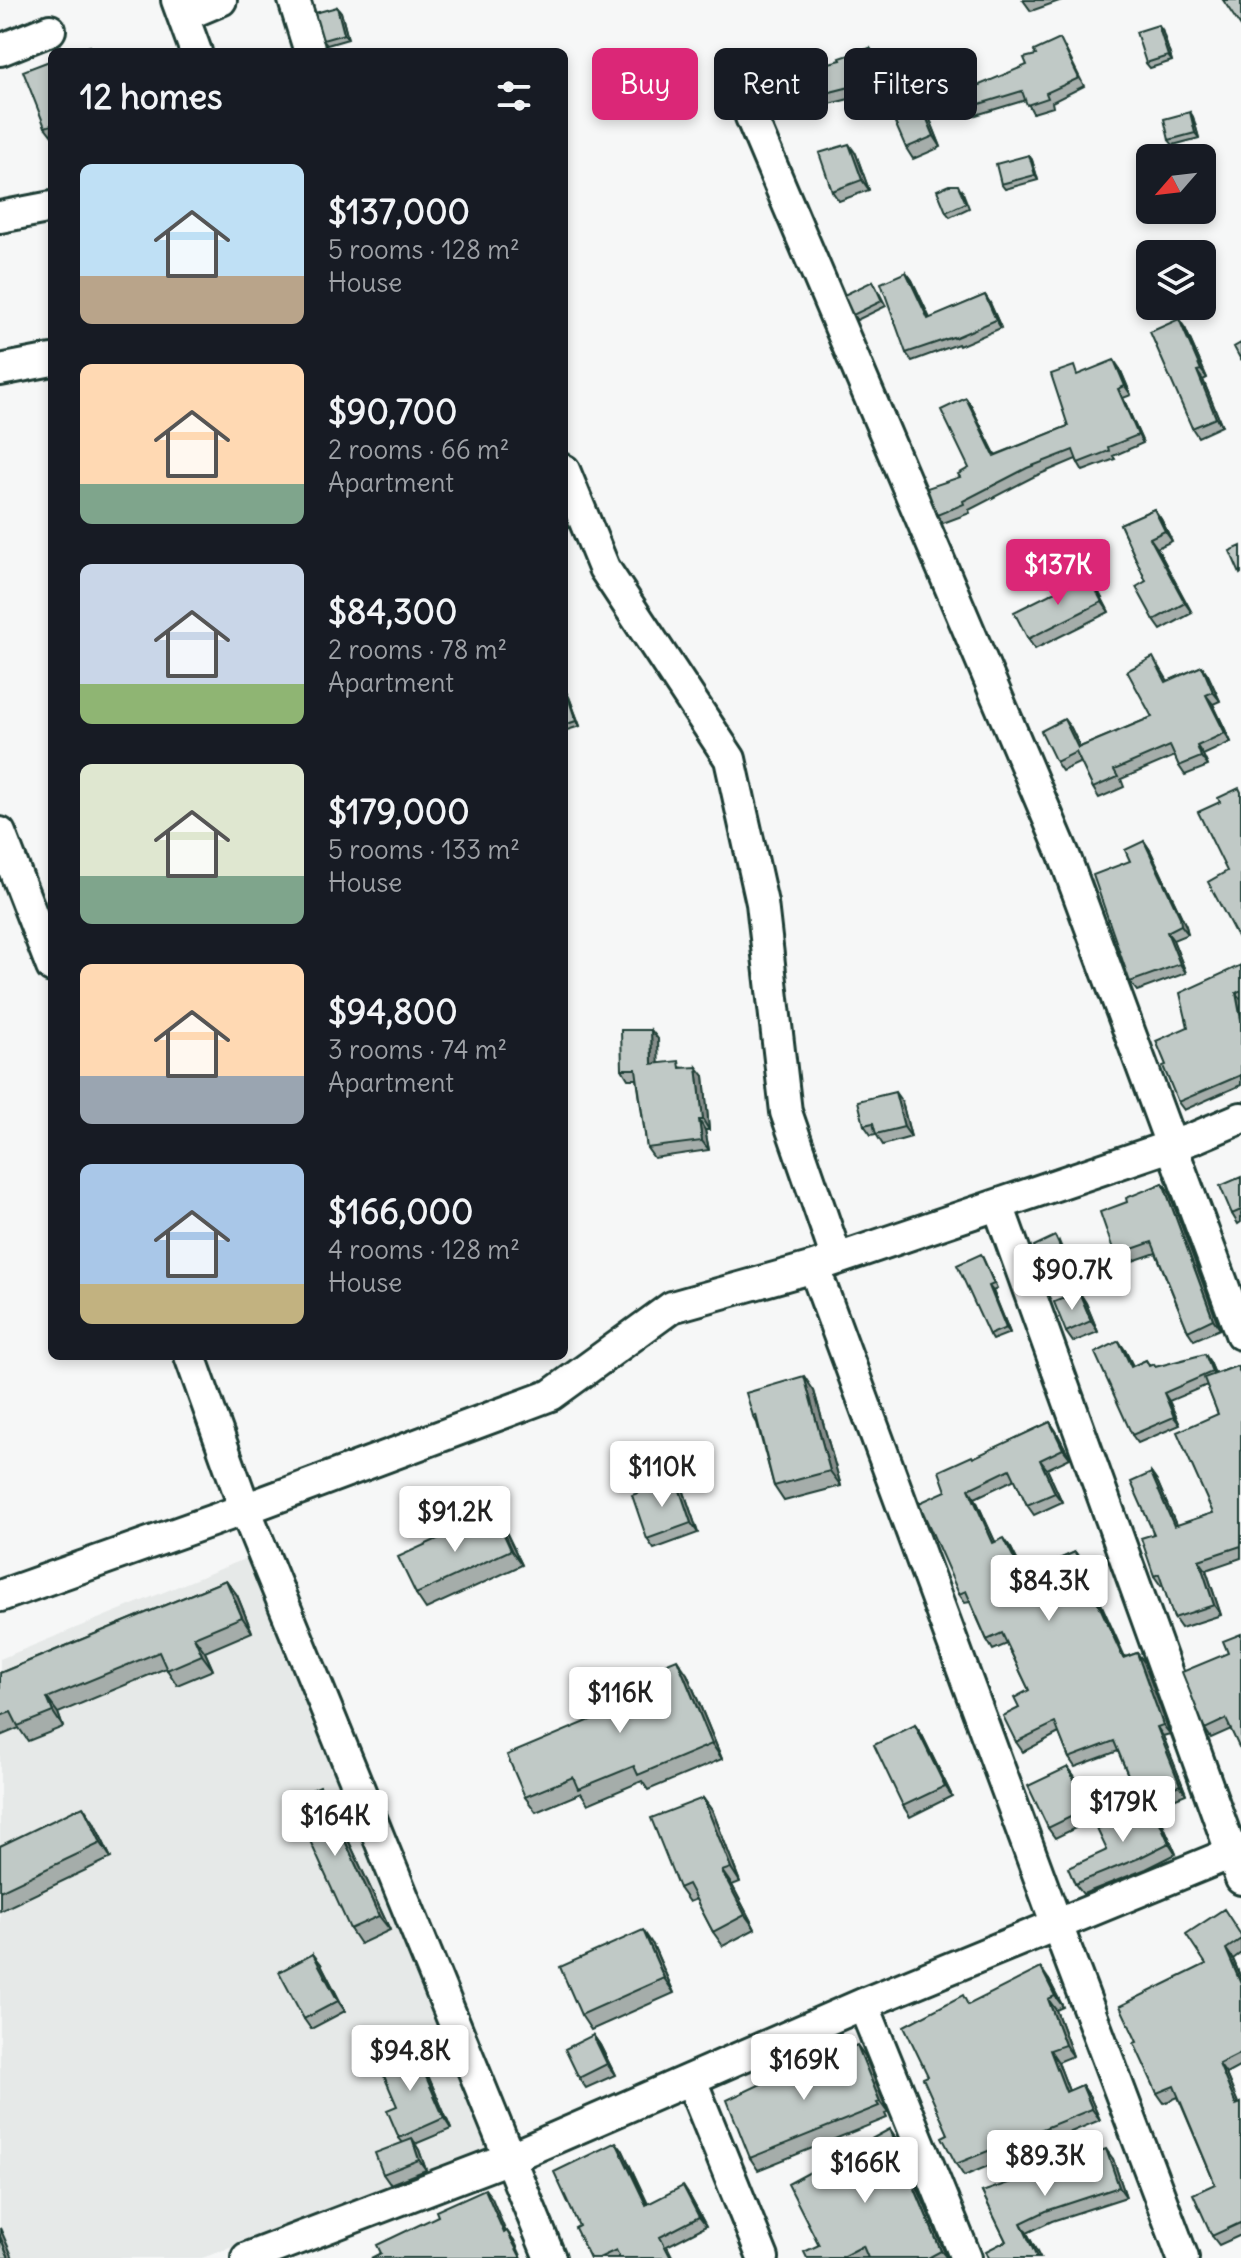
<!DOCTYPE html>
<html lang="en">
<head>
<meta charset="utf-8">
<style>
	body { margin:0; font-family:Delius,sans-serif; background:#20242c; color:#f1f3f6; height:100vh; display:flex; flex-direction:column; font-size:30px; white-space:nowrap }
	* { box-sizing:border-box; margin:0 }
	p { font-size:26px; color:#9ea1a6 }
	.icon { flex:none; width:44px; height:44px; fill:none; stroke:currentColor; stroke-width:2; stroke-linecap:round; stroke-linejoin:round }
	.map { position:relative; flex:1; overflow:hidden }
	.panel { position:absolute; left:48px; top:48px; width:520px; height:1312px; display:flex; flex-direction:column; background:#171b24; border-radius:12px; box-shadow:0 4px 12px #0003 }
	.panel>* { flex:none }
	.banner { position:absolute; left:592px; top:48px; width:528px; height:72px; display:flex; gap:16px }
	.needle { width:52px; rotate:242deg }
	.fabs { position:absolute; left:1136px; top:144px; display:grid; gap:16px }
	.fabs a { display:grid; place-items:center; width:80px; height:80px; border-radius:12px; background:#171b24; box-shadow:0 4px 12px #0003; font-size:40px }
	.price { position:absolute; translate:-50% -68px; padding:0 18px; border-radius:8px; background:#fff; color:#222; font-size:26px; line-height:52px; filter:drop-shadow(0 2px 4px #0008) }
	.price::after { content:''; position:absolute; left:50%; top:48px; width:24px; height:18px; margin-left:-12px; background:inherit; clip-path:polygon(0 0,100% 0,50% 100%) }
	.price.on { background:#db2777; color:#fff }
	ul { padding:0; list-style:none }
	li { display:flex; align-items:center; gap:24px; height:200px; padding:0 32px }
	li span { display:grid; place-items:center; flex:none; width:224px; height:160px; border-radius:12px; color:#555 }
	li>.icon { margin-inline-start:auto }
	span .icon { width:96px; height:96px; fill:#fffc; stroke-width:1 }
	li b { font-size:34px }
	h2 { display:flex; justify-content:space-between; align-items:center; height:96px; padding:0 32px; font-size:34px }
	.pill { padding:0 28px; border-radius:12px; background:#171b24; box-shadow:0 4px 12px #0003; font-size:28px; line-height:72px }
	.pill.on { background:#db2777; color:#fff }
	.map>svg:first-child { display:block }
	.built { fill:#e6e9e8 }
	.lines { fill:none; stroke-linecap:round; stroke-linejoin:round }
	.minor-casing { stroke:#1f3d34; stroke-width:36 }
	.minor { stroke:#fff; stroke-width:30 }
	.wall { fill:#a5adaa; stroke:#1f3d34; stroke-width:2 }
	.shaded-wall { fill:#868d8b; stroke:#1f3d34; stroke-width:2 }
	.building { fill:#c0c9c6; stroke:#1f3d34; stroke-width:2 }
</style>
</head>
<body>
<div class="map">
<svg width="1241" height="2258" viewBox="0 0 1241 2258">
	<rect width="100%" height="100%" fill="#f6f7f7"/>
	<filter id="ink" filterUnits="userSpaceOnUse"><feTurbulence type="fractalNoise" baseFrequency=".0125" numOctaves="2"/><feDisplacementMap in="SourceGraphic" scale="16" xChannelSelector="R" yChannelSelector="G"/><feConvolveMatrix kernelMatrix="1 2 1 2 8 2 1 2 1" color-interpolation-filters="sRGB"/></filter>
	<g filter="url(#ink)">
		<!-- built -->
		<path class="built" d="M257,1554L494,2154L202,2258H0V1659Z"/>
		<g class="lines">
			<!-- minor casing -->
			<g class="minor-casing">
				<path id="minor" d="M177,0L196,52
					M294,0L310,52
					M183,16L221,0
					M0,50L50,30
					M751,117L1064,855L1241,1334
					M0,217L52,207
					M0,370L52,360
					M564,470L604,568L730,759L762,903L786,1112L837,1259
					M0,833L52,967
					M998,1205L1241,1879
					M814,1267L1057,1925L1183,2258
					M190,1356L245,1509L550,2258
					M0,1596L245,1509L551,1395L672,1307L814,1267L1194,1138L1241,1118
					M863,2004L966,2258
					M691,2080L763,2258
					M247,2258L509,2158L863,2004L1241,1849"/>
			</g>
			<!-- minor -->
			<use href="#minor" class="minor"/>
		</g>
		<!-- wall -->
		<path class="wall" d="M1023,0H1062L1031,11Z
			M337,7L341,12L348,39L327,45L323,40Z
			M1162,30L1172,61L1150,68L1146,63Z
			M870,48L877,58L887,90L858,99L857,97L786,115L779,105L841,60Z
			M1065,48L1084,86L1052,102L1053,107L1033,113L1026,100L969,117L963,109L1027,65Z
			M52,60V136L45,127Z
			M922,107L929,117L941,147L913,159L906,148Z
			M1190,112L1193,117L1199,138L1173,145L1169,140Z
			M856,154L869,190L839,201L832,191Z
			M1032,160L1038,180L1005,189L1001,184Z
			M962,190L969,208L950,217L946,212Z
			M906,272L912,280L930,319L985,295L990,303L1001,328L959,346L958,344L912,361L906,353Z
			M873,281L886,306L857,320L853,315Z
			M1185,328L1207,378L1203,380L1222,426L1198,437L1192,428Z
			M1120,369L1131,395L1123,398L1143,443L1113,456L1115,459L1083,471L1076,459L1033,477L969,510L970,513L943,523L937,515L960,477L969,468L971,406L995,455L1068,426L1080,374Z
			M1154,509L1161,519L1172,541L1157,548L1192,613L1161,630L1154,620L1146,581L1120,524Z
			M1095,585L1109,612L1035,649L1028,639Z
			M1159,666L1168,681L1202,666L1208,675L1220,701L1213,704L1231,742L1203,755L1208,766L1185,775L1179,766L1175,756L1121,779L1124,787L1099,798L1093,788L1081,762L1062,771L1056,762L1071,728L1080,747L1152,717Z
			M564,692H566L569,697L580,726L564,731Z
			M1144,841L1150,850L1186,926L1188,934L1173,940L1186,973L1137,991L1130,982V861Z
			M1241,965V1085L1184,1110L1178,1102L1166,1065L1188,1027Z
			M651,1030L658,1039V1063L684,1068L704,1076L709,1130H705L709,1150L654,1158L647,1148L637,1079H628L622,1069Z
			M902,1102L911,1137L883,1145L876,1134L871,1135L864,1125Z
			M1241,1177V1222L1238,1224L1232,1214Z
			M1163,1183L1169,1192L1220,1329L1194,1340L1188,1331L1156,1253L1121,1265L1115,1255L1127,1202Z
			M1059,1241L1069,1266L1048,1275L1044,1270Z
			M981,1254L984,1260L997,1289L993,1291L1010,1333L992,1340L989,1335Z
			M1079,1292L1086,1303L1098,1332L1073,1342L1066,1332Z
			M1125,1350L1133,1366L1146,1360L1150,1366L1156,1367L1210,1362L1215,1374L1237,1366L1241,1371V1558L1206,1570L1221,1615L1181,1628L1174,1618L1163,1585L1161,1586L1154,1576L1151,1473L1158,1483L1176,1526L1213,1513L1218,1414L1207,1385L1169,1401L1180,1425L1138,1443L1132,1435Z
			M814,1391L841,1486L784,1501L774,1486L757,1423L753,1416Z
			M1050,1422L1056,1431L1070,1458L1047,1469L1062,1502L1034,1515L1027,1505L1015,1479L975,1498L995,1542L1011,1548L1022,1570L1024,1569L1027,1573L1075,1552L1082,1561L1125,1657L1137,1653L1144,1662L1170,1734L1163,1736L1186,1794L1153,1807L1159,1815L1176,1854L1146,1869L1083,1894L1075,1884L1144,1808L1139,1801L1118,1751L1075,1767L1069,1758L1059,1733L1023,1752L1016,1742L1019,1708L1029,1690L1007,1644L993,1650L987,1640L970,1602L965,1603L959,1594L946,1491L974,1458Z
			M676,1479L683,1489L698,1533L654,1549L647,1539Z
			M504,1528L522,1565L426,1609L416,1594Z
			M226,1580L237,1595L252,1632L205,1652L213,1670L177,1685L166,1668L58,1713L63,1727L28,1741L19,1728L0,1736V1673Z
			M1241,1634V1750L1231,1729L1211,1738L1205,1729Z
			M687,1674L722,1759L648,1790L642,1781L588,1804L581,1793L536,1812L525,1797L612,1711Z
			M915,1725L922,1735L952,1796L910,1817L903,1806Z
			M1068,1767L1075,1777L1094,1819L1055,1838L1048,1828Z
			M703,1798L713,1812L740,1882L732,1885L755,1929L723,1946L713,1932L696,1899L689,1902L679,1888Z
			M330,1801L390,1930L360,1944L350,1929Z
			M93,1821L111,1858L0,1911V1846Z
			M1241,1934V1953L1233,1959L1241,1978V2066L1226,2074L1238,2104L1241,2103V2235L1219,2245L1212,2236L1215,2184L1178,2097L1164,2103L1157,2093L1137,2042L1206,1964Z
			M653,1945L674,1993L591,2030L581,2015Z
			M313,1954L321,1964L345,2011L311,2029L304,2019Z
			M1049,1980L1063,2007L1056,2010L1073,2056L1058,2062L1069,2091L1082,2085L1090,2097L1100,2120L964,2176L956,2164L948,2134L928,2076L969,2005Z
			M593,2035L600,2045L615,2075L586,2088L579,2078Z
			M413,2047L420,2057L451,2129L415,2144L419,2150L426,2170L390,2184L383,2174L403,2143L399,2138L397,2106Z
			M865,2056L888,2113L885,2114L887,2118L758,2170L750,2158L797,2071Z
			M897,2139L947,2258H807L819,2245Z
			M623,2151L648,2204L689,2195L706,2226L667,2246L673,2258H590L579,2226Z
			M1113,2159L1126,2197L1052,2221L1027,2233L1040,2258H989L1006,2241L982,2192Z"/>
		<!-- shaded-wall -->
		<path class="shaded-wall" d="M337,7L341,12L348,39L344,34Z
			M1158,25L1162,30L1172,61L1168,56Z
			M870,48L877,58L887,90L880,79Z
			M922,107L929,117L941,147L934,136Z
			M1190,112L1193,117L1199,138L1195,133Z
			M849,144L856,154L869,190L862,180Z
			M1029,155L1032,160L1038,180L1035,175Z
			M906,272L912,280L934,327L928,319Z
			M985,295L990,303L1001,328L996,320Z
			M1179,319L1185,328L1207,378L1201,370Z
			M1114,360L1120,369L1131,395L1125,386Z
			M1197,371L1203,380L1222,426L1216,418Z
			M1118,389L1123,398L1143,443L1138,435Z
			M966,398L971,406L1000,464L994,456Z
			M1154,509L1161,519L1172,541L1165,531Z
			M1150,538L1157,548L1192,613L1185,603Z
			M1088,575L1095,585L1109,612L1102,602Z
			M1202,666L1208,675L1220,701L1213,692Z
			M566,692L569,697L580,726L576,721Z
			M1206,695L1213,704L1231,742L1225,733Z
			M1064,719L1071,728L1085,757L1078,748Z
			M1197,746L1203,755L1208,766L1201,757Z
			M1144,841L1150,850L1186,926L1188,934L1181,925Z
			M1167,932L1173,940L1186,973L1180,964Z
			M1236,993L1241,1000V1020Z
			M651,1030L658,1039L659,1073L652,1064Z
			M697,1067L704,1076L709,1130L703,1120Z
			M895,1092L902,1102L911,1137L904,1127Z
			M699,1120L705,1130L709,1150L702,1141Z
			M1163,1183L1169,1192L1220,1329L1213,1319Z
			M989,1286L993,1291L1010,1333L1006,1328Z
			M1079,1292L1086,1303L1098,1332L1091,1321Z
			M1119,1341L1125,1350L1137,1375L1131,1367Z
			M1205,1354L1210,1362L1218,1381L1212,1372Z
			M804,1376L814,1391L841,1486L830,1471Z
			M1164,1393L1169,1401L1180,1425L1174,1417Z
			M1050,1422L1056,1431L1070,1458L1063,1449Z
			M1040,1460L1047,1469L1062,1502L1055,1493Z
			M1151,1473L1158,1483L1181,1536L1174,1526Z
			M676,1479L683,1489L698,1533L691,1523Z
			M969,1489L975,1498L1000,1552L993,1543Z
			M494,1513L504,1528L522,1565L511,1550Z
			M1004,1538L1011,1548L1027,1580L1020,1571Z
			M1075,1552L1082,1561L1129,1668L1123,1658Z
			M1199,1560L1206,1570L1221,1615L1214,1605Z
			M226,1580L237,1595L252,1632L242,1617Z
			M194,1637L205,1652L213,1670L202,1655Z
			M1137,1653L1144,1662L1170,1734L1163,1725Z
			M677,1659L687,1674L722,1759L712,1744Z
			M47,1698L58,1713L63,1727L53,1712Z
			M915,1725L922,1735L952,1796L945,1786Z
			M1157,1727L1163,1736L1186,1794L1180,1785Z
			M1068,1767L1075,1777L1094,1819L1087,1809Z
			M320,1786L330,1801L390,1930L379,1916Z
			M703,1798L713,1812L740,1882L731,1868Z
			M1152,1805L1159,1815L1176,1854L1169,1843Z
			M83,1806L93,1821L111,1858L101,1843Z
			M722,1871L732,1885L755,1929L745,1915Z
			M643,1930L653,1945L674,1993L664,1978Z
			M1226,1949L1233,1959L1241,1978V1984Z
			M313,1954L321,1964L345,2011L338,2001Z
			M1041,1968L1049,1980L1063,2007L1055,1996Z
			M1048,1999L1056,2010L1073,2056L1065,2045Z
			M593,2035L600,2045L615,2075L607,2064Z
			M857,2045L865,2056L888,2113L880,2102Z
			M413,2047L420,2057L451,2129L444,2118Z
			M1050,2050L1058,2062L1074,2104L1066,2092Z
			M1219,2064L1226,2074L1241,2110L1236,2105Z
			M1082,2085L1090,2097L1100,2120L1092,2109Z
			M890,2129L897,2139L947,2258L941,2251Z
			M412,2139L419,2150L426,2170L419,2160Z
			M616,2142L623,2151L652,2214L646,2205Z
			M1106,2149L1113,2159L1126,2197L1119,2187Z
			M683,2186L689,2195L706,2226L699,2217Z
			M485,2189L492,2198L510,2242L504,2233Z
			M1021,2223L1027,2233L1040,2258H1037Z
			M0,2228L13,2258H9L0,2237Z
			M507,2231L514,2240L522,2258H521Z"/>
		<!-- building -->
		<path class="building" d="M1223,0H1241V27Z
			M337,7L344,34L323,40L315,13Z
			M1158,25L1168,56L1146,63L1136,32Z
			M1060,39L1079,78L1046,93L1048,98L1027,105L1022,91L963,109L958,94L1027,65L1024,58L1036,55L1034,51Z
			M90,46L92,52H73Z
			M870,48L880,79L851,89L850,87L779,105L772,77L841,60L840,58Z
			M52,60V125L45,127L23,71Z
			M922,107L934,136L906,148L893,118Z
			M1190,112L1195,133L1169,140L1164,119Z
			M849,144L862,180L832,191L819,153Z
			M1029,155L1035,175L1001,184L996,164Z
			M949,185H958L966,203L946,212L937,190Z
			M906,272L928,319L985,295L996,320L954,338L953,337L906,353L881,283Z
			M873,281L882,301L853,315L844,295Z
			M1179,319L1201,370L1197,371L1216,418L1192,428L1150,332Z
			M1241,343V360L1234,347Z
			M1114,360L1125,386L1118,389L1138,435L1108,447L1109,451L1078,463L1073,450L1027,468L963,501L964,504L937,515L927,488L960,477L958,474L969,468L941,410L966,398L994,456L1068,426L1051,374L1074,366L1077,375Z
			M1154,509L1165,531L1150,538L1185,603L1154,620L1136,587L1146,581L1120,524Z
			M1241,546V573L1240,574L1230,551Z
			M1088,575L1102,602L1028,639L1014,612Z
			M1153,657L1166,682L1202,666L1213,692L1206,695L1225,733L1197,746L1201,757L1179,766L1170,746L1114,770L1118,777L1093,788L1076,752L1056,762L1041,731L1064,719L1078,748L1152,717L1127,671Z
			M564,692H566L576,721L564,725Z
			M1239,788L1241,792V944L1208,882L1227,871L1198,812L1220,802L1218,798Z
			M1144,841L1180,917L1181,925L1167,932L1180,964L1130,982L1093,875L1130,861L1125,850Z
			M1241,965V990L1236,993L1241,1020V1075L1178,1102L1163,1066L1166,1065L1156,1041L1188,1027L1180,993Z
			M621,1030H651L652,1064L679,1061L680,1068L697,1067L703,1120H699L702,1141L647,1148L636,1069H622Z
			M895,1092L904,1127L876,1134L873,1123L864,1125L858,1101Z
			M1241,1177V1210L1232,1214L1220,1186Z
			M1163,1183L1213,1319L1188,1331L1152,1242L1115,1255L1100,1212L1127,1202L1126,1198Z
			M1055,1236L1066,1260L1044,1270L1034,1246Z
			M981,1254L994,1284L989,1286L1006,1328L989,1335L957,1265Z
			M1079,1292L1091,1321L1066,1332L1054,1302Z
			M1119,1341L1131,1367L1146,1360L1149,1366L1154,1364L1155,1367L1205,1354L1212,1372L1164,1393L1174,1417L1132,1435L1095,1353Z
			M1237,1366L1241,1375V1546L1199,1560L1214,1605L1174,1618L1159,1574L1154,1576L1141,1538L1154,1534L1131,1482L1151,1473L1174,1526L1213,1513L1177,1432L1218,1414L1204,1378Z
			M804,1376L830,1471L774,1486L756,1415L753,1416L746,1393Z
			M1050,1422L1063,1449L1040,1460L1055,1493L1027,1505L1010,1469L969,1489L993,1543L1004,1538L1020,1571L1024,1569L1026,1574L1075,1552L1123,1658L1137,1653L1163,1725L1157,1727L1180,1785L1139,1801L1114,1741L1069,1758L1055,1723L1016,1742L1003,1716L1019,1708L1014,1698L1029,1690L1002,1633L987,1640L966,1591L959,1594L919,1503L946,1491L939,1471L972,1456L973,1458Z
			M676,1479L691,1523L647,1539L632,1495Z
			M494,1513L511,1550L416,1594L398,1557Z
			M226,1580L242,1617L194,1637L202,1655L167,1670L159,1652L47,1698L53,1712L18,1726L11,1712L0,1716V1673Z
			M1241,1634V1746L1239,1747L1226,1719L1205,1729L1182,1672L1228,1653L1223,1641Z
			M677,1659L712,1744L638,1775L634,1766L578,1789L573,1777L525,1797L507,1755L612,1711L603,1689Z
			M915,1725L945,1786L903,1806L874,1745Z
			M1068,1767L1087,1809L1048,1828L1028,1786Z
			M320,1786L379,1916L350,1929L291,1799Z
			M703,1798L731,1868L722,1871L745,1915L713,1932L688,1884L679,1888L651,1818Z
			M1152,1805L1169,1843L1139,1858L1075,1884L1068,1868L1107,1850L1097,1829Z
			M83,1806L101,1843L0,1891V1846Z
			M1224,1909L1241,1935V1939L1226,1949L1241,1984V2053L1219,2064L1236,2105L1241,2103V2224L1240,2223L1212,2236L1193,2194L1215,2184L1174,2086L1157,2093L1134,2043L1137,2042L1120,2006L1206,1964L1186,1934Z
			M643,1930L664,1978L581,2015L560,1967Z
			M313,1954L338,2001L304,2019L279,1972Z
			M1041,1968L1055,1996L1048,1999L1065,2045L1050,2050L1066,2092L1082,2085L1092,2109L956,2164L942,2137L948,2134L923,2078L928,2076L904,2026L963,1995L968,2005Z
			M593,2035L607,2064L579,2078L565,2049Z
			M857,2045L880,2102L877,2103L879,2106L750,2158L727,2100L795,2068L796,2071Z
			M413,2047L444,2118L399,2138L387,2110L397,2106L378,2062Z
			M890,2129L941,2251L928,2258H868L863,2246L840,2258H807L804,2252L819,2245L788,2184Z
			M412,2139L419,2160L383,2174L375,2153Z
			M616,2142L646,2205L683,2186L699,2217L660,2237L671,2258H620L616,2250L599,2258H590L575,2228L579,2226L554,2172Z
			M1106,2149L1119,2187L1046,2211L1021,2223L1037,2258H989L986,2251L1006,2241L982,2192Z
			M485,2189L504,2233L507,2231L521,2258H371L381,2253L377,2245L438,2216L436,2211Z
			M0,2237L9,2258H0Z"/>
	</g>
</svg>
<div class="fabs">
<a><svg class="needle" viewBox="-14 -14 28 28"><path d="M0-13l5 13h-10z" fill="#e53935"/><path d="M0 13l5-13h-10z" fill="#9ea1a6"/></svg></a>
<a><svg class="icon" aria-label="layers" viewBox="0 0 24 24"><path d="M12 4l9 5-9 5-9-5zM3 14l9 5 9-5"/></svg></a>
</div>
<b class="price on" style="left:1058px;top:607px">$137K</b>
<b class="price" style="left:1072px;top:1312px">$90.7K</b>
<b class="price" style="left:662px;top:1509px">$110K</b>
<b class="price" style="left:455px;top:1554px">$91.2K</b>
<b class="price" style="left:1049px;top:1623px">$84.3K</b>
<b class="price" style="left:620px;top:1735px">$116K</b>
<b class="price" style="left:1123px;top:1844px">$179K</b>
<b class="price" style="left:335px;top:1858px">$164K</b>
<b class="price" style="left:410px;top:2093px">$94.8K</b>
<b class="price" style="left:804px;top:2102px">$169K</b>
<b class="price" style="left:1045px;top:2198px">$89.3K</b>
<b class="price" style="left:865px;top:2205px">$166K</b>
<div class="banner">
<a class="pill on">Buy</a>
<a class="pill">Rent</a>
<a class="pill">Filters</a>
</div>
<section class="panel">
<h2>12 homes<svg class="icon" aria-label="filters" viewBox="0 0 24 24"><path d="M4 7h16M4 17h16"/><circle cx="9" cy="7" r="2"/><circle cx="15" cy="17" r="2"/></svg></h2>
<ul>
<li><span style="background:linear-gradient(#bfe0f5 70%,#b9a48a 0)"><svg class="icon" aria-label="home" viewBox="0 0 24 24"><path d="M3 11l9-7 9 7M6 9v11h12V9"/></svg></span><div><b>$137,000</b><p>5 rooms · 128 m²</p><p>House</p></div></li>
<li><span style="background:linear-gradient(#ffd9b3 75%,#7fa58c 0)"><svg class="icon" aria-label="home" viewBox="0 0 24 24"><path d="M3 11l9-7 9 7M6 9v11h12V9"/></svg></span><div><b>$90,700</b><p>2 rooms · 66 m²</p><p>Apartment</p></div></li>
<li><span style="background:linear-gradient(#c9d6e8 75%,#8fb573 0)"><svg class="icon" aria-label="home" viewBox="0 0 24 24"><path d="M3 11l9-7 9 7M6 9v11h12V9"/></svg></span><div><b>$84,300</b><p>2 rooms · 78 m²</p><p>Apartment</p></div></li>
<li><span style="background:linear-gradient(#dfe7d0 70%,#7fa58c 0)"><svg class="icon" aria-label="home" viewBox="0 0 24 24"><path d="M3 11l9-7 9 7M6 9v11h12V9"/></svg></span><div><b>$179,000</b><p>5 rooms · 133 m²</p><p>House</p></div></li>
<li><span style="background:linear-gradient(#ffd9b3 70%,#9aa5b1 0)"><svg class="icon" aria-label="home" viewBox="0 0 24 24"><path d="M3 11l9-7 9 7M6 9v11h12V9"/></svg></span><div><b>$94,800</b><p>3 rooms · 74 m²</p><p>Apartment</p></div></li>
<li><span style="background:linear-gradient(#a9c7e8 75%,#c2b280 0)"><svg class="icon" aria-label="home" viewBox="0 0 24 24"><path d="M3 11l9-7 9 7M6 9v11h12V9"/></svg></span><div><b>$166,000</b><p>4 rooms · 128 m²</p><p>House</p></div></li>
</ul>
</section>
</div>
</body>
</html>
